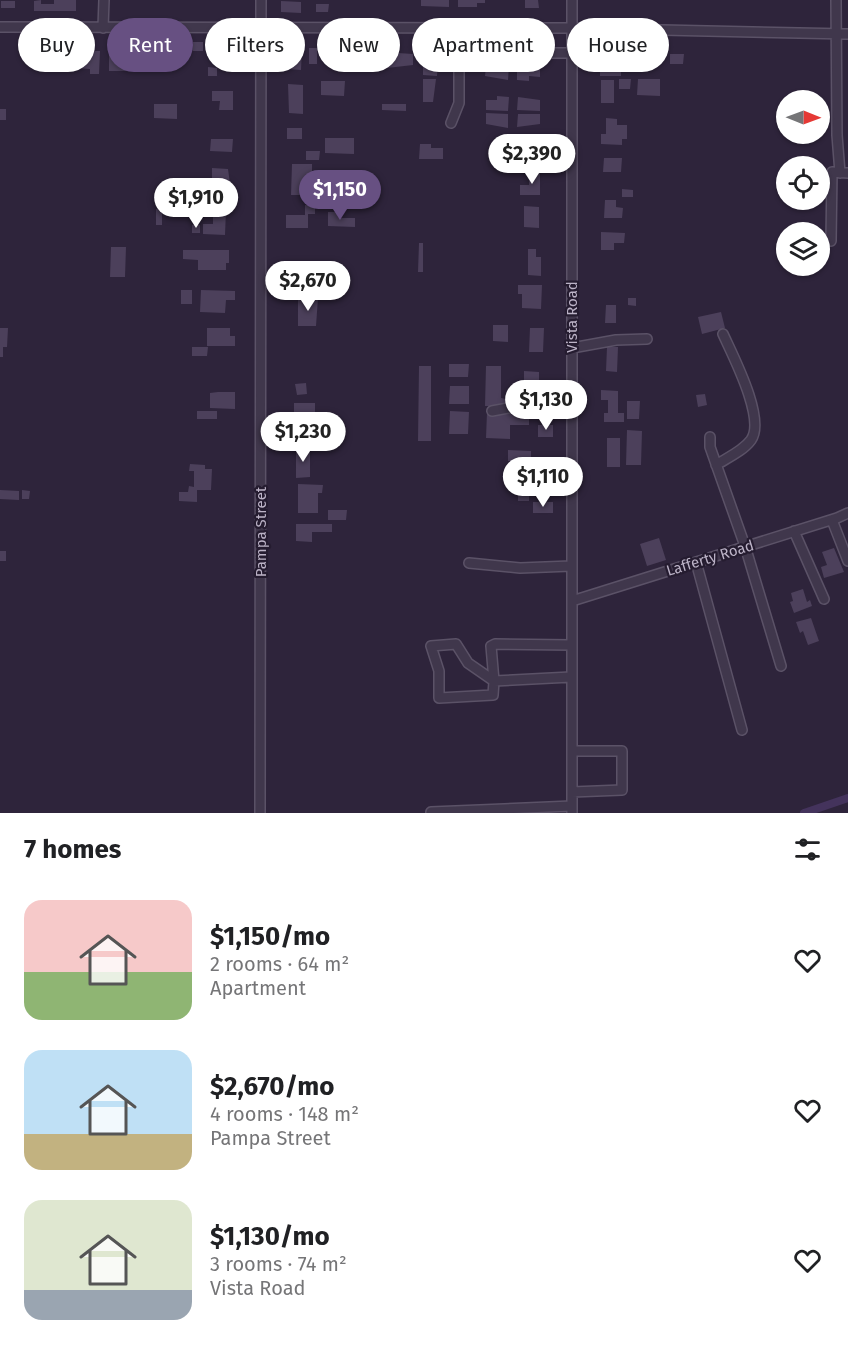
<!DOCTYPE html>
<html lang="en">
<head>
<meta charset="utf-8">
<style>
	body { margin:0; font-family:"Fira Sans",sans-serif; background:#f2f2f2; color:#202124; height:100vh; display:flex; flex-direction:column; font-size:22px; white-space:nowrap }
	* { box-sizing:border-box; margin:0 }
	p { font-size:20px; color:#757577 }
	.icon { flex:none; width:33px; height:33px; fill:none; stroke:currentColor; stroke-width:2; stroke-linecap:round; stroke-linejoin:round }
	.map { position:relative; height:813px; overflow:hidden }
	.details { display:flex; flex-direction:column; background:#fff; flex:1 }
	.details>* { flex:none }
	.hud { position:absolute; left:18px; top:18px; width:813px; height:54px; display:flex; gap:12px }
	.needle { width:39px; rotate:91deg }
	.buttons { position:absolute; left:776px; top:90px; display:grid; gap:12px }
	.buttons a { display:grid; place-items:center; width:54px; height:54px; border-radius:50%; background:#fff; box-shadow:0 2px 4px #0004; font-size:30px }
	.price { position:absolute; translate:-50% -51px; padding:0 14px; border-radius:21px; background:#fff; color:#222; font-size:20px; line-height:39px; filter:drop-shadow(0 2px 3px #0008) }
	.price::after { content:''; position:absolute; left:50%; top:36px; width:18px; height:14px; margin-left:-9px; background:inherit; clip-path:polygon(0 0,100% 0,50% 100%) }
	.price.selected { background:#675082; color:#fff }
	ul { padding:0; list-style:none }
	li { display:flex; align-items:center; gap:18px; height:150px; padding:0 24px }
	li span { display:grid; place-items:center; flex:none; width:168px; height:120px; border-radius:18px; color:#555 }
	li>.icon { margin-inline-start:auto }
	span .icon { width:72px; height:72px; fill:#fffc; stroke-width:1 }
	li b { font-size:26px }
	h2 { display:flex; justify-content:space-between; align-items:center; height:72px; padding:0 24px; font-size:26px }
	.pill { padding:0 21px; border-radius:27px; background:#fff; box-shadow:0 2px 4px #0004; font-size:21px; line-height:54px }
	.pill.selected { background:#675082; color:#fff }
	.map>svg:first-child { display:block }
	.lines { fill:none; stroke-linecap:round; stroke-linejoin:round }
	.canal { stroke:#44335c; stroke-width:8 }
	.building { fill:#4c405b }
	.minor-casing { stroke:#5b5267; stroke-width:12 }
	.minor { stroke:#40374c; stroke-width:9 }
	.labels { text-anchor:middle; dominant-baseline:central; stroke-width:4.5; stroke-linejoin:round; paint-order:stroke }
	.street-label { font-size:15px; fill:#bcb3c7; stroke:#251c30 }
</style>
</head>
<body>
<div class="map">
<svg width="848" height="813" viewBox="0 0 848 813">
	<rect width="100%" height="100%" fill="#2e243b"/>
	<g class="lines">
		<!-- canal -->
		<path class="canal" d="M804,813L848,798"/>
	</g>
	<!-- building -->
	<path class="building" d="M41,0V4H54V0H76V11H34V1Z
		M421,0H449V7L421,6Z
		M458,0H485V3H477V7H458Z
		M525,0H538L539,8H525Z
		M1,1H15V8H1Z
		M281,1L301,2V13L281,12Z
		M316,4H329L328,12H316Z
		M193,42H203V51H193Z
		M655,45H663L662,64H648V53H655Z
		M600,47H615V67H621V76H600Z
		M309,48H317V64H309Z
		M388,48H398V53L413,54V65L387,68Z
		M517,48H529V52L540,53V63H516Z
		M288,49H302L301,70L288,69Z
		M497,49H508V63L485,62L486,51L496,52Z
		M75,51H100L99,74H90V69L74,68Z
		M219,51H231V62H219Z
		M32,52H64V65L39,68V60L32,61Z
		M148,52H170V67L157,66V71H148L149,66H144Z
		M423,52H433L432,63H438L437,76L423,75Z
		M109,53H137V71H109Z
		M341,53H372V64H341Z
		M621,53H630V65H621Z
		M670,54H684L683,64H670Z
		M486,66H509L508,80L485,76Z
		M517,66L540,67V77L529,76V81L517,80Z
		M208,67L217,68V76H208Z
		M423,79H436L433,102H423Z
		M619,79H631L630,89H619Z
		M638,79H660V96L637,95Z
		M601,80H614V103H601Z
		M321,81H345L344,96L321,95Z
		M288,84L303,85V114L289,113Z
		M212,91H233V110H219L220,101H212Z
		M497,96L509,97L508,111L486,110V100H497Z
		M518,97L540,100V111L517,110Z
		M154,104H177V119L154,118Z
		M382,104H406V111L382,110Z
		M0,109H6V120H0Z
		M486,113L508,114V128L486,124Z
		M518,114H540V124L517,127Z
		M606,118L617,119V125H627V139H622V145L601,144V134H606Z
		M287,128H302V139H287Z
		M325,138H354V154L325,153Z
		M211,139H233L232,152L210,151Z
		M420,144H431V148H443V159H419Z
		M518,144L540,149V159L518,158Z
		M501,145H512V159H490V148H501Z
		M306,151H320L319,160H306Z
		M604,158H622L621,172H603Z
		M292,164H312V185H302V195H291Z
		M212,168L228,169L231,191H212Z
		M529,171H540V195H520V185H529Z
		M622,189L633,190V197H622Z
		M605,200H616V207L623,208L622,218H604Z
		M305,205H315V214H308V228H286V215H305Z
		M524,206L539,207V228L524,227Z
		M156,209H162V225H156Z
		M213,210H226L225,235L203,234V224H213Z
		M328,212H340V218H355V227L328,226Z
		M192,225H200V233H192Z
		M601,232L625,233L624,243H614V250H601Z
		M419,243H423V272H418Z
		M111,247H126L125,277H110Z
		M528,249H536V257H541V276L528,275Z
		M183,250H229V263H226V270H198V260L183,259Z
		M300,261H308V276H294V265H300Z
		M518,285H542L541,309L522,308V294H518Z
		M181,290H192V304H181Z
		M201,290L235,291V300H226L225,313L200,312Z
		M298,298H318L316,326H298Z
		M628,298H636V306L628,305Z
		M606,305H616V323H605Z
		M721,312L725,328L702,334L698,317Z
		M493,325H508V342L493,341Z
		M0,328H8L7,347H3V357H0Z
		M207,328H230V336H235V346H207Z
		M530,328H544L543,352H529Z
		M192,347H208L207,356H192Z
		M607,347H618L617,372L606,371Z
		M449,364H469L468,377H449Z
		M419,366H431V441H418Z
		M486,366H501V398L506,399V406H485Z
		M524,371L539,372V383H524Z
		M306,383L307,394L297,395L295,384Z
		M450,386H469V404H449Z
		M601,390L618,391V413H624V422H604V413H608V400H601Z
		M218,392H235V409L210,408V393Z
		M705,394L707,405L698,407L696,395Z
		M627,401H640L639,419H627Z
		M294,403H315V426L344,427V433L308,437V428H294Z
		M197,411H217V419H197Z
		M450,411L469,412L468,434H449Z
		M487,412H529V425H510V439L486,438Z
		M538,425H553V437H538Z
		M627,430L642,431L641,465H626Z
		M607,438H620V467H607Z
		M296,449H310V477L296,478Z
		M508,450L531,451V462L508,461Z
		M190,464L205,465V469H212L211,490H197V502L179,501V492H188L189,486L194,487V471H189Z
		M298,484L323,485L322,493H318V513H298Z
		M0,490L19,491V500L0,499Z
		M22,490L30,491L29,499H22Z
		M518,493L529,494V501H518Z
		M533,502H553V513H533Z
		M328,510H347L346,520H328Z
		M296,524H332V532H312V542L296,541Z
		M659,538L666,560L647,566L640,544Z
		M834,548L844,572L824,578L821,567L827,565L822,552Z
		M0,551H6V561H0Z
		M803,589L807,602L810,600L812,606L794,613L790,602L793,601L791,593Z
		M811,618L819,641L808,645L803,631L800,633L796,622Z"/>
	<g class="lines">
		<!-- minor casing -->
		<g class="minor-casing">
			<path id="minor" d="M572,0V813
				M836,0L837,135L840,173
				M0,27L572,28L848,34
				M103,28L104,0
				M550,53H572
				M451,123L459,103V28
				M831,241L832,172L848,173
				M572,348L616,340L647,339
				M492,411L519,406L572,405
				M710,437V447L745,546L781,666
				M716,465C727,458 743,451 751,440C766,419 733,356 723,334
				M832,520L848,561
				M794,531L824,599
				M696,562L742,730
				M469,563L520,568L571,566
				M572,601L837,518L848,513
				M456,644L468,663L494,681L493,695L439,698V671L431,646Z
				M571,677L494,681L491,646L495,644L571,645
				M572,751H622V790L572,792
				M431,812L572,806
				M260,813L261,0"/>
		</g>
		<!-- minor -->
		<use href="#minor" class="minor"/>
	</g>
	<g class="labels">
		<!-- street labels -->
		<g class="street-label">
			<text transform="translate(572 317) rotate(-90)">Vista Road</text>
			<text transform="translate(261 532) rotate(-90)">Pampa Street</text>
			<text transform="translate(710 558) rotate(-17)">Lafferty Road</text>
		</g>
	</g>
</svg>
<div class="buttons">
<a><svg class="needle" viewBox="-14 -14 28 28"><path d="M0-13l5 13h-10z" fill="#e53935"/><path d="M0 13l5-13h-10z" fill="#757577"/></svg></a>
<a><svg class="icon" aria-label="locate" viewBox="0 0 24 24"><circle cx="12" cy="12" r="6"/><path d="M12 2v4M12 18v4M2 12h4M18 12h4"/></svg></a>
<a><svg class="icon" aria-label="layers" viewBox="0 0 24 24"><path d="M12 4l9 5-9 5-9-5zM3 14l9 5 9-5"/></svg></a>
</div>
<b class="price" style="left:532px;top:185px">$2,390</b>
<b class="price selected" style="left:340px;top:221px">$1,150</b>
<b class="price" style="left:196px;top:229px">$1,910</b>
<b class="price" style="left:308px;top:312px">$2,670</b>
<b class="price" style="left:546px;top:431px">$1,130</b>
<b class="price" style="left:303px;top:463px">$1,230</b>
<b class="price" style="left:543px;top:508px">$1,110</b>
<div class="hud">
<a class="pill">Buy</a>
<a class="pill selected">Rent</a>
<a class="pill">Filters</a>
<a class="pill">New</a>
<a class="pill">Apartment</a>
<a class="pill">House</a>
</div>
</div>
<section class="details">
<h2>7 homes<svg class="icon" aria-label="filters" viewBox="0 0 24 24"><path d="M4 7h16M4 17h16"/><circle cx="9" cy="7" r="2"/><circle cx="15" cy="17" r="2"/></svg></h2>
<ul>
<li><span style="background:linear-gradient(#f6c9c9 60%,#8fb573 0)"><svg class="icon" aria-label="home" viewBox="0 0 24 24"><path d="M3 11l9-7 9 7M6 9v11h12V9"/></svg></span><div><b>$1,150/mo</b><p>2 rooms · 64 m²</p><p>Apartment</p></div><svg class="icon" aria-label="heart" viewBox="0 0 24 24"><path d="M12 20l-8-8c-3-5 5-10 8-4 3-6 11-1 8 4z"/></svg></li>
<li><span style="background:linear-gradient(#bfe0f5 70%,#c2b280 0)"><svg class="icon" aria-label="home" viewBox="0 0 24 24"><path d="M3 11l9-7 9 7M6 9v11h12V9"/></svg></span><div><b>$2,670/mo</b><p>4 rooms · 148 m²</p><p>Pampa Street</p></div><svg class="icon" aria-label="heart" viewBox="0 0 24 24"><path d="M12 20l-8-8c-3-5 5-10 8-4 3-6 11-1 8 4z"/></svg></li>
<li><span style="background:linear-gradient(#dfe7d0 75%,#9aa5b1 0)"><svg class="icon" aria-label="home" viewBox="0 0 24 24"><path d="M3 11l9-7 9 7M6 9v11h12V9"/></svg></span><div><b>$1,130/mo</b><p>3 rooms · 74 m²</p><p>Vista Road</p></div><svg class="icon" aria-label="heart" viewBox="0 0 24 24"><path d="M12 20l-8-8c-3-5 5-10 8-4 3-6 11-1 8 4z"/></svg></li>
</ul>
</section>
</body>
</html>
